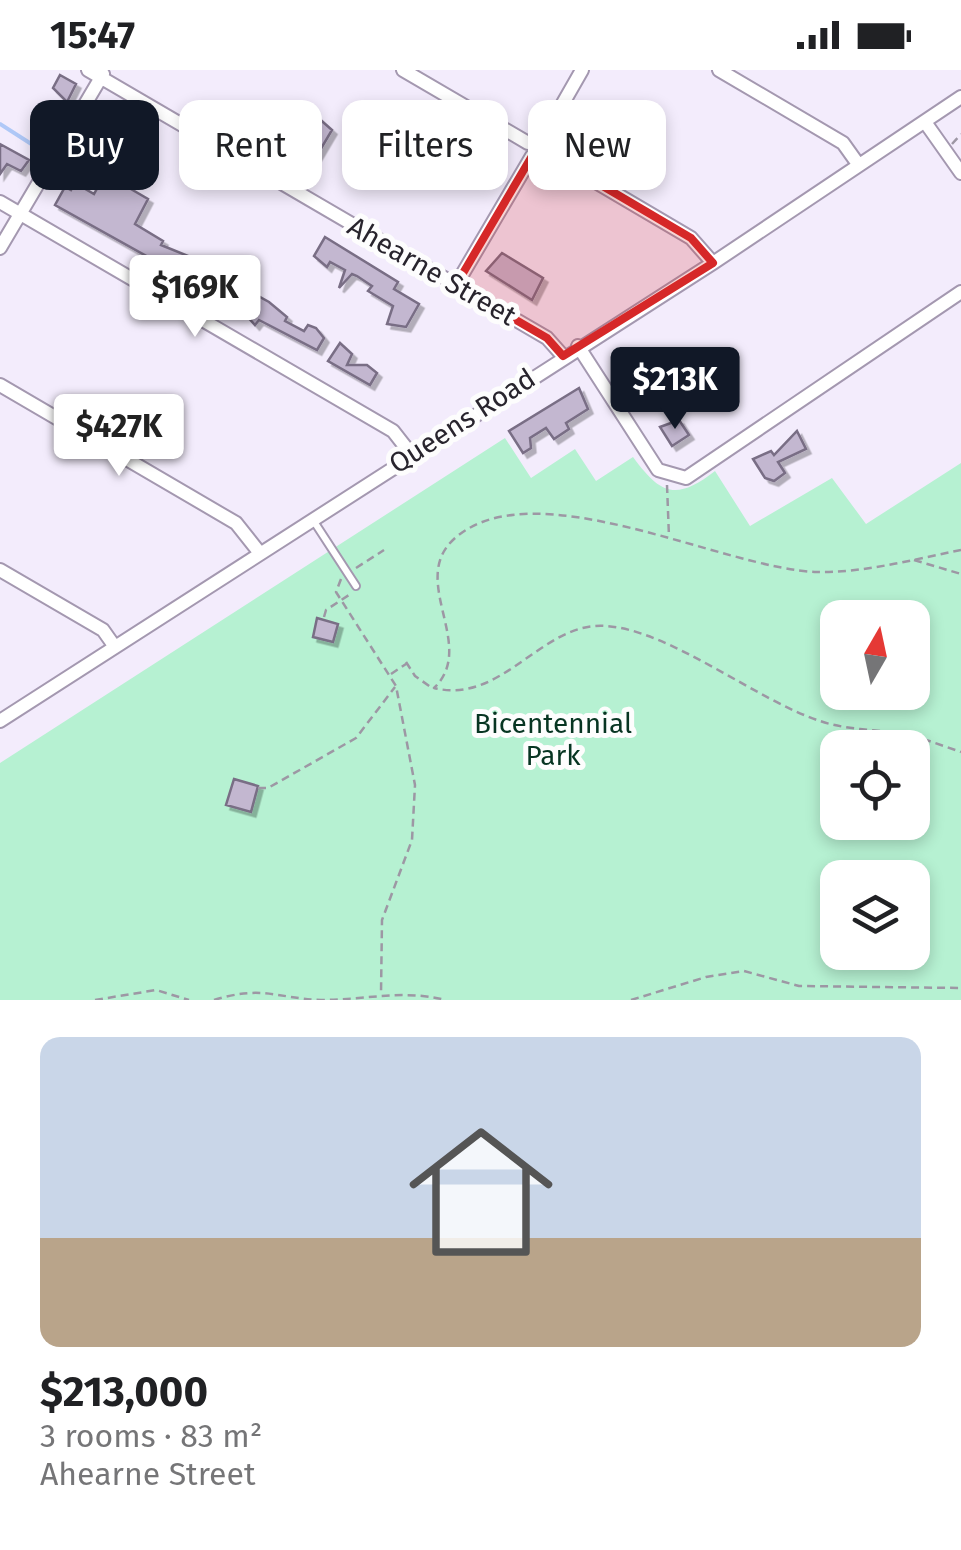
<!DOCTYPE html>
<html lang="en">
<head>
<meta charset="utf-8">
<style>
	body { margin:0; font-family:"Fira Sans",sans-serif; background:#f2f2f2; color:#202124; height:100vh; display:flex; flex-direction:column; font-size:38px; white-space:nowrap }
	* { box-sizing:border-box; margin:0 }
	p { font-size:32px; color:#757577 }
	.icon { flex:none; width:55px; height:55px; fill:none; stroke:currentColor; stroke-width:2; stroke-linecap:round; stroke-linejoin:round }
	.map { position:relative; height:930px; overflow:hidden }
	.side { display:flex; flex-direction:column; background:#fff; flex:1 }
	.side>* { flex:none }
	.guide { position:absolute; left:30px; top:30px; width:902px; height:90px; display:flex; gap:20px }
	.needle { width:65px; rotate:9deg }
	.fabs { position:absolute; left:820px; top:530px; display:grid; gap:20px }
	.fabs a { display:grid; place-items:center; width:110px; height:110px; border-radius:20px; background:#fff; box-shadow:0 5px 15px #0003; font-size:50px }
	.price { position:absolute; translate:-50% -85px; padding:0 22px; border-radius:10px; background:#fff; color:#222; font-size:32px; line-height:65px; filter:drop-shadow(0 2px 5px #0008) }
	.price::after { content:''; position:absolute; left:50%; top:60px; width:30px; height:22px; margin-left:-15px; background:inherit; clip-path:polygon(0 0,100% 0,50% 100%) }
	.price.on { background:#111827; color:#fff }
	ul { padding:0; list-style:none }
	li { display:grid; align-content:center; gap:20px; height:530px; padding:0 40px }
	li span { display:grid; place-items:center; height:310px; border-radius:20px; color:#555 }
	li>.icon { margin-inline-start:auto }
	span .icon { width:180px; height:180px; fill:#fffc; stroke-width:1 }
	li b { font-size:42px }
	.tag { padding:0 35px; border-radius:20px; background:#fff; box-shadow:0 5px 15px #0003; font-size:35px; line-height:90px }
	.tag.on { background:#111827; color:#fff }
	.status { display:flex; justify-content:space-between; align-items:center; height:70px; padding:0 50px; background:#fff; direction:ltr }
	.status svg { height:28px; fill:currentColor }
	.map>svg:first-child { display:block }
	.green { fill:#b6f1d2; fill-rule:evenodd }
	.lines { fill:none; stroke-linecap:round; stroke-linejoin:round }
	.stream { stroke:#afc8f7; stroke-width:4 }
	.building { fill:#c3b7d0; stroke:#796e85; stroke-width:2.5; filter:url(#shadow) }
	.lane-casing { stroke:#a498b0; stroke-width:10 }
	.street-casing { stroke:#a498b0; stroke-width:16 }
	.path { stroke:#9d97a4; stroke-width:2.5; stroke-dasharray:8 5; stroke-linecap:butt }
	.lane { stroke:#fff; stroke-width:6 }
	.street { stroke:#fff; stroke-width:12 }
	.marked { fill:#d62828; fill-opacity:0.2; stroke:#d62828; stroke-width:8; stroke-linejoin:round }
	.labels { text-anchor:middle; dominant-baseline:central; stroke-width:10; stroke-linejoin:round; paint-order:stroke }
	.street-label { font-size:28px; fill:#28242d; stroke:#fdfdfd }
	.park-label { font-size:28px; fill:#073522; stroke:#fdfdfd }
</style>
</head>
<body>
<div class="status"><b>15:47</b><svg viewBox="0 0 49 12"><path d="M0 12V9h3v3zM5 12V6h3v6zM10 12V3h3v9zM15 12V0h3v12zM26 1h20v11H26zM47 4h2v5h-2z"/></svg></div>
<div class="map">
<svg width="961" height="930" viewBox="0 0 961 930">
	<defs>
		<filter id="shadow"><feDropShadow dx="4.5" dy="4.5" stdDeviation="0" flood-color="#0004"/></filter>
	</defs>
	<rect width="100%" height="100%" fill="#f3ecfc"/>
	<!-- green -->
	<path class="green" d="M505,368L531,408L575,379L596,411L633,387C661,425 676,431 715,401L750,456L832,408L866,454L961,393V930H0V693ZM838,548H912V622H838ZM838,678H912V752H838ZM838,808H912V882H838Z"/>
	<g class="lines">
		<!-- stream -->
		<path class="stream" d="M0,54L36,77"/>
	</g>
	<!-- building -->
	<path class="building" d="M60,5L76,14L67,32L53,18Z
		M315,45L332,60L309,99L289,90Z
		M0,74L29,90L21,101L7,94L0,104Z
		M105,104L148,129L135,154L163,171L161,175L193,188L184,207L55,135L65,117L71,120L75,113L94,124Z
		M325,167L398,212L394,219L419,234L406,257L387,254L393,236L368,221L372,216L357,206L352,204L339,218L345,200L330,192L327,197L314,186Z
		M502,183L543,208L532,230L486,201Z
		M205,199L216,205L214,209L254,232L258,226L269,232L287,247L285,251L304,261L308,255L316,258L324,268L317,280L259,250L255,255L246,245L199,220L195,214Z
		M340,273L352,284L347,295H367L377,303L370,315L328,291Z
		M579,318L588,339L566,353L569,359L554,369L546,358L530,368L531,378L523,383L509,361Z
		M679,350L689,365L672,376L660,357Z
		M797,361L806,379L778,392L785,403L774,411L765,408L753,389L771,381L774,385Z
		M317,548L338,554L333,572L313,567Z
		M234,709L258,716L251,742L226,735Z"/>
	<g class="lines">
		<!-- lane casing -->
		<g class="lane-casing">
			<path id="lane" d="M313,450L356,516"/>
		</g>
		<!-- street casing -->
		<g class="street-casing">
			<path id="street" d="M88,0L547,268L563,286
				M403,0L528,73
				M719,0L843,73L858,94
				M925,52L961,103
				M542,70L582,0
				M545,82L691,168L713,193
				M0,132L393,361L411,384
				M0,178L103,4
				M456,215L532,86
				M578,276L658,400L686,408L961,222
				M0,315L236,453L259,482
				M0,500L103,560L115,577
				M0,651L713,193L961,27"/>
		</g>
		<!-- path -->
		<path class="path" d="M952,74L961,64
			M667,415L669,467
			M961,480C915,489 864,503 817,502C723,499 533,398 454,469C408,511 478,576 434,618C503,635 542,551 606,556C670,560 756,630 820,651C849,661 881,659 910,665C927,670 944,676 961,682
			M914,490L961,504
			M356,498L384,480
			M341,509L336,522L396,616L415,715L412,770L382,850L381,923
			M324,547L326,540L352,523
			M406,592L415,606L432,618
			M391,604L406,594
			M258,718H268L356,668L395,617
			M95,930L156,920L189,930
			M214,930C263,915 275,928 321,930C365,930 402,919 446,930
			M631,930L706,907L744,901L799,916L961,918"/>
		<!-- lane -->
		<use href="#lane" class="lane"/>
		<!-- street -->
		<use href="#street" class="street"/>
	</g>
	<!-- marked area -->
	<path class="marked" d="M545,82L691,168L713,193L563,286L547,268L456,215L532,86Z"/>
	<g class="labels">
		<!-- street labels -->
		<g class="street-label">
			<text transform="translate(432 201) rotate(30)">Ahearne Street</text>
			<text transform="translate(462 351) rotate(-33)">Queens Road</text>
		</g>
		<!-- park labels -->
		<g class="park-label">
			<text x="553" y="653">Bicentennial<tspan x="553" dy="32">Park</tspan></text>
		</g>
	</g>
</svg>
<div class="fabs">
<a><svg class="needle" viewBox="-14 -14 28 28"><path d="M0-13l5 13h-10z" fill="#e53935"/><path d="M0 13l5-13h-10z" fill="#757577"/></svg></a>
<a><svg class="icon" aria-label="locate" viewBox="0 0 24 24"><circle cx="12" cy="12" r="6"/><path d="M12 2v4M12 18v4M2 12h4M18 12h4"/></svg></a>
<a><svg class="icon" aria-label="layers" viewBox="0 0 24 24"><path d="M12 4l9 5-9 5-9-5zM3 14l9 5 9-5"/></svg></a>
</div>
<b class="price" style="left:195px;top:270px">$169K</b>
<b class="price on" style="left:675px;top:362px">$213K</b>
<b class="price" style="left:119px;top:409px">$427K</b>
<div class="guide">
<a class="tag on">Buy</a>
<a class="tag">Rent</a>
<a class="tag">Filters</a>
<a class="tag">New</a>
</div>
</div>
<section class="side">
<ul>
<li><span style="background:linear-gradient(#c9d6e8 65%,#b9a48a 0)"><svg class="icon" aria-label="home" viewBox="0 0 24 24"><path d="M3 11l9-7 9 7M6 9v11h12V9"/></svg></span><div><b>$213,000</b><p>3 rooms · 83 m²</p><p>Ahearne Street</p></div></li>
</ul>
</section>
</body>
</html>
